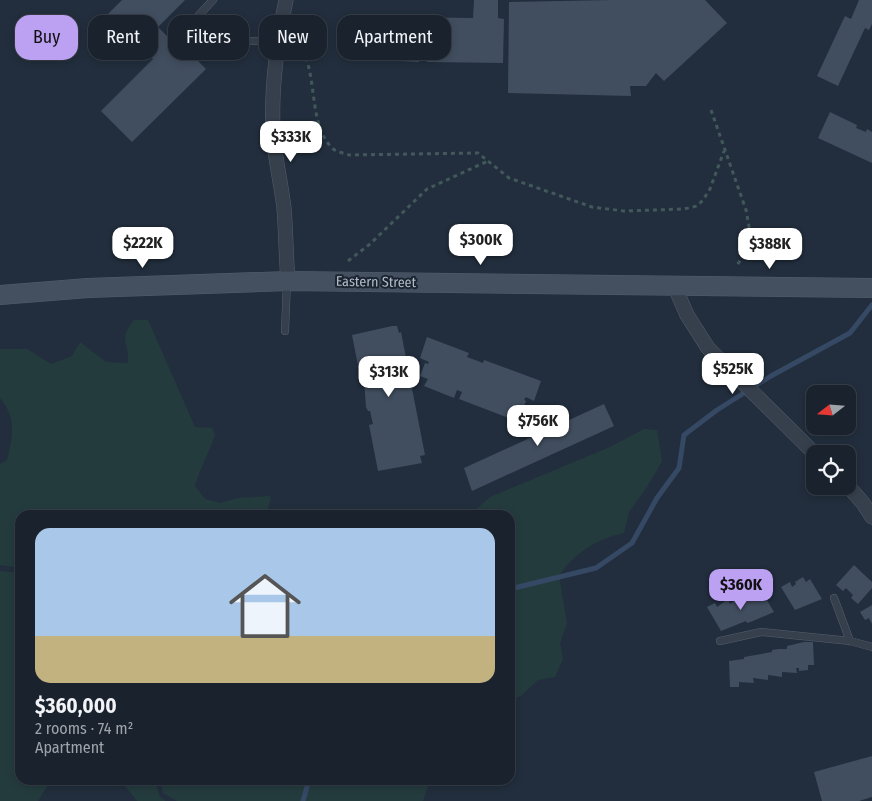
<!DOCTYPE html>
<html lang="en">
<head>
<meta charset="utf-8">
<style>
	body { margin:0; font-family:"Fira Sans Condensed",sans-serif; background:#232a36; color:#f1f3f6; height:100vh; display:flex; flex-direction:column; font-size:19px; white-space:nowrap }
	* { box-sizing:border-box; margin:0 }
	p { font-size:16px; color:#9fa4aa }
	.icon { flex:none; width:28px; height:28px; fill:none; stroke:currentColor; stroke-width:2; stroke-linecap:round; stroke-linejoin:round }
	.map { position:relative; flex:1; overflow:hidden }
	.side { position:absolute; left:15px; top:510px; width:500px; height:275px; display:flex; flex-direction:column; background:#1a222e; border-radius:15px; box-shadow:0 2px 8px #0003,0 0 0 1px #383f4a }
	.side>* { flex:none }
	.hud { position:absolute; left:15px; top:15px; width:500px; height:45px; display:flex; gap:10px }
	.needle { width:32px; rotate:253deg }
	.tools { position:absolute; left:806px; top:385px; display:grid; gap:10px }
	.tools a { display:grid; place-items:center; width:50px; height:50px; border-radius:10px; background:#1a222e; box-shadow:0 2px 8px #0003,0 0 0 1px #383f4a; font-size:25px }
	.price { position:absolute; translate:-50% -42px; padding:0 11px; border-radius:10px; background:#fff; color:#222; font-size:16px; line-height:32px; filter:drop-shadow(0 1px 2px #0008) }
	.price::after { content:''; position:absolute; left:50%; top:30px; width:15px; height:11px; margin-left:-8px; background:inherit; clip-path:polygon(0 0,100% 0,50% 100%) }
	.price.selected { background:#bca0f2; color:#111 }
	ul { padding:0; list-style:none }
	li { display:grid; align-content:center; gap:10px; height:265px; padding:0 20px }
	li+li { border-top:1px solid #383f4a }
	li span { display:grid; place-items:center; height:155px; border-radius:15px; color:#555 }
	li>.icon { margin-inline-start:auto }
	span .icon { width:90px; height:90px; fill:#fffc; stroke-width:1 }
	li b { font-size:21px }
	.pill { padding:0 18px; border-radius:15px; background:#1a222e; box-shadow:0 2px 8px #0003,0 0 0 1px #383f4a; font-size:18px; line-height:45px }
	.pill.selected { background:#bca0f2; color:#111 }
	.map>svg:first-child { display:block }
	.green { fill:#243b3e }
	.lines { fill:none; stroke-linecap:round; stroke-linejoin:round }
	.stream { stroke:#354965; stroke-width:5 }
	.building { fill:#414e5f }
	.lane-casing { stroke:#545e6b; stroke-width:8 }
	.street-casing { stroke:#545e6b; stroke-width:15 }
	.secondary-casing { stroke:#545e6b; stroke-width:20 }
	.path { stroke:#42585b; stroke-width:3; stroke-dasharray:4 4; stroke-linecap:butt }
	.lane { stroke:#36404d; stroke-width:7 }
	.street { stroke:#36404d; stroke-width:14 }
	.secondary { stroke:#444f60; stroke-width:19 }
	.labels { text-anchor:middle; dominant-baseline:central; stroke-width:4; stroke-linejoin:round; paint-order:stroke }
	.street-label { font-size:14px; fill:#b2bbc8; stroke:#1b2532 }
</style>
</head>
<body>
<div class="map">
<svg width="872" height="801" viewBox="0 0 872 801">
	<rect width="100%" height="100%" fill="#222e3d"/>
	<!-- green -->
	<path class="green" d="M134,320H148L195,427L212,428L215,435C209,453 200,468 195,486L205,499L220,503L237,498L271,496L267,515H20V568L0,565V464L7,460C13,437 17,418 0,398V349H27L51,364L72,356L80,342L106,362L128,363C130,341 117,341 134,320Z
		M644,429L657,430L662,461L647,487L629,512L624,533C597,539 575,552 559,576L567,623L560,643L563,659L555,677L538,680L521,696L510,700V515H469L490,497L610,447Z
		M0,571L20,573V780H51L38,801H0Z
		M120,780H155L160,797L166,801H137Z
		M160,780H430L423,801H177L163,793Z"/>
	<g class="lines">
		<!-- stream -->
		<path class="stream" d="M510,589L596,568L632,543L657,498L679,468L684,435L717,410L771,376L850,333L872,305
			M303,801L309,780"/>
	</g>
	<!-- building -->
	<path class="building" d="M122,0H185L158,27L172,41L175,38L206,69L132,142L101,111L153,59L139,45L136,49L105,17Z
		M474,0H498V18L504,19L503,63L427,62L428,57H419V62L399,61L400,17L473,18Z
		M613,0H705L727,23L664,81L656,73L646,86H630L631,96L508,93L509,2Z
		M859,0H872V24L869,30L865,28L838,86L817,76L845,16L851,19Z
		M830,112L857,125L856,128L866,132L867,129L872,132V163L818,138Z
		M392,326H397L399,333L401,332L425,455L420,456L422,463L378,471L369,425L373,424L370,411H368L366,407L364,380L361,381L352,335Z
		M427,337L469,353L467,357L483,363L484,360L541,381L534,401L526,397L524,400L526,401L521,415L514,412L511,419L459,399L462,392L457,390L454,398L424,386L428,379L420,376L425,363L428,364L429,362L420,358Z
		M604,404L614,426L472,491L464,468Z
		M854,565L872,582V588L858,604L851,598L853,595L846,588L843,591L836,585Z
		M803,577L806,582L810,579L822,599L795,610L781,587L790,582L792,587L796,584L795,582Z
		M755,591L757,595L762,592L774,612L753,621L747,623L746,621L721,631L707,607L715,603L717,607L728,599L730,604L742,595L744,600L748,597L747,595Z
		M872,605V624L869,618L865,620L860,612Z
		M804,642H813L814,665H808V670L799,671V668H796L797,673L782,672V677L768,675V680L753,678L754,683L739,682V687H730L729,661L744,659V657L772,652V650L778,649H787V646Z
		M872,756V797L859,801H822L814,772Z"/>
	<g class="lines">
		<!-- lane casing -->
		<g class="lane-casing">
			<path id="lane" d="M213,0L198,16L202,33L221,41H257L277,44
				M285,331L287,281
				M834,598L850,641
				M720,641L761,632L850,641L872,647"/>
		</g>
		<!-- street casing -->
		<g class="street-casing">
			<path id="street" d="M286,0C277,43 271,85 273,129C274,155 281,182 284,208C286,232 286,257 288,281
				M674,285L687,315L708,348L815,454
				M848,486L863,503L872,517"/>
		</g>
		<!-- secondary casing -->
		<g class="secondary-casing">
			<path id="secondary" d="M0,295L88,288L288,281L872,288"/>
		</g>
		<!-- path -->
		<path class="path" d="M299,43C319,74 307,122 332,148C336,152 344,153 349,155L478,153L509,178L592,207L624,211L684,209L697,206L703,200L710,189L724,151
			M711,110L746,210L751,237L747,251L737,265
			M348,261L370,244L427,189L488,161"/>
		<!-- lane -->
		<use href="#lane" class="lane"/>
		<!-- street -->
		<use href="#street" class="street"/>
		<!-- secondary -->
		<use href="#secondary" class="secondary"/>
	</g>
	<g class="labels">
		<!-- street labels -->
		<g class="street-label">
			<text transform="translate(376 282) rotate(1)">Eastern Street</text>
		</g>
	</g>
</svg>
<div class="tools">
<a><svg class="needle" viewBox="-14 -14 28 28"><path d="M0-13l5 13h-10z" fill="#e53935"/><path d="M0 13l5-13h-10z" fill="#9fa4aa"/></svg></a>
<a><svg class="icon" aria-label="locate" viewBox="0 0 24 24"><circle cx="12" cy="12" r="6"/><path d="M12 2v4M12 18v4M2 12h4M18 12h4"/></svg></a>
</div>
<b class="price" style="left:291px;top:163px">$333K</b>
<b class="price" style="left:481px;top:266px">$300K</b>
<b class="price" style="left:143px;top:269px">$222K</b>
<b class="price" style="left:770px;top:270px">$388K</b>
<b class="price" style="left:733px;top:395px">$525K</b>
<b class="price" style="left:389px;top:398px">$313K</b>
<b class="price" style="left:538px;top:447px">$756K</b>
<b class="price selected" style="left:741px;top:611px">$360K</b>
<div class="hud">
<a class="pill selected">Buy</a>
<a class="pill">Rent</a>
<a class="pill">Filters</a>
<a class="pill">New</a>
<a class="pill">Apartment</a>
</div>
<section class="side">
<ul>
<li><span style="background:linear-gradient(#a9c7e8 70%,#c2b280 0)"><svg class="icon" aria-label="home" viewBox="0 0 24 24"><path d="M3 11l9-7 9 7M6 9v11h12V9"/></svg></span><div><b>$360,000</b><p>2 rooms · 74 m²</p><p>Apartment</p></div></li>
</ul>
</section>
</div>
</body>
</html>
